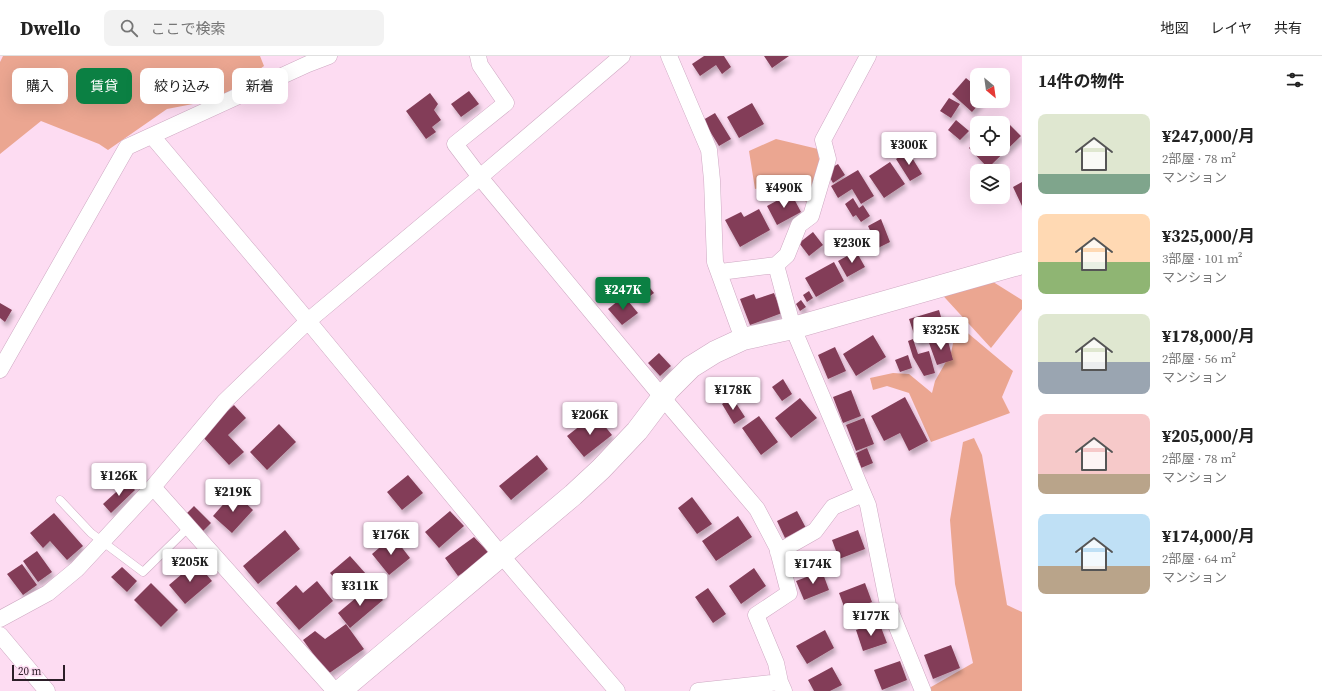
<!DOCTYPE html>
<html lang="ja">
<head>
<meta charset="utf-8">
<style>
	body { margin:0; font-family:"Source Serif 4","Noto Sans JP",serif; background:#f2f2f2; color:#222; height:100vh; display:flex; flex-direction:column; font-size:15px; white-space:nowrap }
	* { box-sizing:border-box; margin:0 }
	p { font-size:13px; color:#767676 }
	.icon { flex:none; width:22px; height:22px; fill:none; stroke:currentColor; stroke-width:2; stroke-linecap:round; stroke-linejoin:round }
	.map { position:relative; flex:1; overflow:hidden }
	.side { display:flex; flex-direction:column; background:#fff; width:300px }
	.side>* { flex:none }
	.top-card { position:absolute; left:12px; top:12px; width:380px; height:36px; display:flex; gap:8px }
	.needle { width:26px; rotate:151deg }
	.tools { position:absolute; left:970px; top:12px; display:grid; gap:8px }
	.tools a { display:grid; place-items:center; width:40px; height:40px; border-radius:8px; background:#fff; box-shadow:0 4px 16px #0002; font-size:20px }
	.scale { position:absolute; left:12px; bottom:10px; width:53px; box-sizing:border-box; padding-left:4px; border:2px solid #2c1e28; border-top:0; font-size:11px; line-height:14px; white-space:nowrap; color:#2c1e28; -webkit-text-stroke:3px #fddcf2; paint-order:stroke }
	.price { position:absolute; translate:-50% -34px; padding:0 9px; border-radius:4px; background:#fff; color:#222; font-size:13px; line-height:26px; filter:drop-shadow(0 1px 2px #0008) }
	.price::after { content:''; position:absolute; left:50%; top:24px; width:12px; height:9px; margin-left:-6px; background:inherit; clip-path:polygon(0 0,100% 0,50% 100%) }
	.price.current { background:#0b8043; color:#fff }
	ul { padding:0; list-style:none }
	li { display:flex; align-items:center; gap:12px; height:100px; padding:0 16px }
	li span { display:grid; place-items:center; flex:none; width:112px; height:80px; border-radius:8px; color:#555 }
	li>.icon { margin-inline-start:auto }
	span .icon { width:48px; height:48px; fill:#fffc; stroke-width:1 }
	li b { font-size:17px }
	h2 { display:flex; justify-content:space-between; align-items:center; height:48px; padding:0 16px; font-size:17px }
	.tag { padding:0 14px; border-radius:8px; background:#fff; box-shadow:0 4px 16px #0002; font-size:14px; line-height:36px }
	.tag.current { background:#0b8043; color:#fff }
	header { display:flex; align-items:center; gap:24px; box-sizing:border-box; height:56px; padding:0 20px; background:#fff; border-bottom:1px solid #e0e0e0 }
	header strong { font-size:19px }
	nav { display:flex; gap:22px; margin-inline-start:auto; font-size:14px }
	.search { width:280px; height:36px; background:#f2f2f2; display:flex; align-items:center; gap:10px; box-sizing:border-box; padding:0 14px; border-radius:8px; color:#767676; font-size:15px }
	main { display:flex; flex:1; min-height:0 }
	.map>svg:first-child { display:block }
	.green { fill:#eba691 }
	.building { fill:#833e58; filter:url(#shadow) }
	.lines { fill:none; stroke-linecap:round; stroke-linejoin:round }
	.lane-casing { stroke:#cea8c2; stroke-width:9 }
	.street-casing { stroke:#cea8c2; stroke-width:17 }
	.secondary-casing { stroke:#cea8c2; stroke-width:23 }
	.lane { stroke:#fff; stroke-width:8 }
	.street { stroke:#fff; stroke-width:16 }
	.secondary { stroke:#fff; stroke-width:22 }
</style>
</head>
<body>
<header>
<strong>Dwello</strong>
<div class="search"><svg class="icon" aria-label="search" viewBox="0 0 24 24"><circle cx="10" cy="10" r="6"/><path d="M15 15l6 6"/></svg>ここで検索</div>
<nav><a>地図</a><a>レイヤ</a><a>共有</a></nav>
</header>
<main>
<div class="map">
<svg width="1022" height="635" viewBox="0 0 1022 635">
	<defs>
		<filter id="shadow"><feDropShadow dx="2.5" dy="4.5" stdDeviation="2" flood-color="#0004"/></filter>
	</defs>
	<rect width="100%" height="100%" fill="#fddcf2"/>
	<!-- green -->
	<path class="green" d="M3,0H260L264,10L219,43L167,53L108,94L99,88L41,65L0,98V6Z
		M776,83L818,93L820,114L806,146L791,125L755,133L749,95Z
		M982,219L1022,244V253L991,292L936,232Z
		M957,268L1013,315L1002,341L1010,357L931,386L909,337L887,330L873,334L870,322L893,317L909,318L932,337L935,325L951,297Z
		M974,382L982,399L1007,549L1022,556V635H924L973,607L955,528L950,464L963,386Z"/>
	<!-- building -->
	<path class="building" d="M704,0H724L731,11L722,18L716,9L700,20L692,8Z
		M764,0H789L772,12Z
		M966,22L977,31V45H982L972,56L952,38Z
		M469,35L479,48L461,61L451,48Z
		M430,37L438,48L434,54L441,64L432,71L436,76L426,83L406,55Z
		M949,42L960,48L951,62L940,55Z
		M752,47L764,68L739,82L727,61Z
		M715,57L731,83L719,90L703,64Z
		M1003,62L1021,80L988,112L969,92L977,84V93H1003V67H998Z
		M956,64L969,75L960,84L948,74Z
		M908,95L922,118L910,125L896,103Z
		M890,106L905,128L884,142L869,120Z
		M838,108L845,119L833,127L826,115Z
		M858,114L874,140L861,148L852,133L838,142L831,130Z
		M1022,126V150L1013,131Z
		M791,137L801,156L777,169L767,150Z
		M853,142L859,152L863,149L870,160L861,166L856,159L853,161L845,148Z
		M759,153L770,174L740,191L725,164L741,156L744,161Z
		M881,163L890,186L878,192L868,170Z
		M813,176L823,189L809,200L799,187Z
		M856,195L865,211L847,221L838,205Z
		M834,206L844,225L816,241L805,222Z
		M646,227L654,237L641,247L633,236Z
		M809,235L813,242L807,246L803,239Z
		M774,237L782,257L750,269L740,243L754,238L756,243Z
		M624,240L638,257L622,269L608,253Z
		M801,244L806,251L800,255L796,248Z
		M0,247L12,254L5,266L0,262Z
		M939,254L946,278L917,287L909,263Z
		M873,279L886,301L856,320L843,298Z
		M947,281L953,304L937,309L929,287Z
		M913,283L918,298L929,295L935,317L924,320L913,301L908,285Z
		M835,291L846,315L828,323L818,299Z
		M659,297L671,310L660,320L648,307Z
		M908,299L912,312L900,316L895,304Z
		M783,323L792,338L782,345L772,331Z
		M851,334L861,360L843,367L833,341Z
		M732,341L745,361L734,368L722,348Z
		M905,341L928,385L909,395L900,377L884,385L871,360Z
		M800,342L817,362L791,382L775,362Z
		M234,349L246,362L228,379L244,396L229,409L201,379Z
		M595,358L612,379L584,401L567,380Z
		M759,360L778,386L761,399L742,372Z
		M864,362L874,388L856,395L846,369Z
		M279,368L296,386L267,414L250,396Z
		M867,392L873,407L861,412L856,397Z
		M537,399L548,413L511,444L499,430Z
		M408,419L423,437L402,454L387,436Z
		M127,426L135,434L111,457L103,448Z
		M234,436L253,454L232,477L213,460Z
		M692,441L712,468L697,478L678,452Z
		M194,450L211,467L201,477L184,460Z
		M450,455L464,470L439,492L425,476Z
		M797,455L806,472L785,482L777,465Z
		M54,457L83,490L67,504L50,485L43,492L30,477Z
		M738,460L752,481L716,505L702,485Z
		M285,474L300,493L258,528L243,510Z
		M858,474L865,493L839,503L832,484Z
		M393,480L410,502L389,519L372,498Z
		M474,481L491,499L458,520L445,502Z
		M37,495L52,516L38,526L23,505Z
		M350,500L366,518L346,535L330,517Z
		M196,506L212,525L185,548L169,529Z
		M22,508L37,529L23,539L7,518Z
		M122,511L137,525L127,536L111,521Z
		M754,512L766,530L741,548L729,530Z
		M822,515L829,534L804,544L796,525Z
		M317,525L333,545L299,574L276,547L296,529L303,537Z
		M151,527L178,554L161,571L134,544Z
		M865,527L872,546L846,556L839,537Z
		M370,530L383,544L350,572L338,557Z
		M708,532L726,558L713,567L695,541Z
		M879,566L887,587L863,595L856,574Z
		M346,568L364,593L328,618L303,584L315,575L325,583Z
		M825,574L834,592L807,608L796,590Z
		M951,589L960,612L933,623L924,599Z
		M900,605L907,624L882,634L874,614Z
		M832,611L842,629L830,635H814L808,624Z"/>
	<g class="lines">
		<!-- lane casing -->
		<g class="lane-casing">
			<path id="lane" d="M60,444L91,477L143,516L189,471"/>
		</g>
		<!-- street casing -->
		<g class="street-casing">
			<path id="street" d="M478,0L480,9L506,47L455,88L483,125L662,341L757,453L777,491L789,537L756,559L776,607L780,626
				M669,0L709,94L712,124L715,206L743,283
				M152,80L308,265L502,500L617,635
				M776,209L793,272L868,449L888,549L923,635
				M720,216L776,209L787,199L799,169L811,160L828,103L823,84L868,0
				M0,314L127,91L308,8L329,0
				M153,431L335,635
				M778,496L815,475L833,451L863,438
				M0,563L48,537L77,513L153,431L225,345L308,265L480,121L622,0
				M0,579L47,635
				M698,635L780,626L784,635"/>
		</g>
		<!-- secondary casing -->
		<g class="secondary-casing">
			<path id="secondary" d="M340,635L573,439L601,413L637,375L668,334L691,311L715,296L743,283L793,272L1022,207"/>
		</g>
		<!-- lane -->
		<use href="#lane" class="lane"/>
		<!-- street -->
		<use href="#street" class="street"/>
		<!-- secondary -->
		<use href="#secondary" class="secondary"/>
	</g>
</svg>
<div class="tools">
<a><svg class="needle" viewBox="-14 -14 28 28"><path d="M0-13l5 13h-10z" fill="#e53935"/><path d="M0 13l5-13h-10z" fill="#767676"/></svg></a>
<a><svg class="icon" aria-label="locate" viewBox="0 0 24 24"><circle cx="12" cy="12" r="6"/><path d="M12 2v4M12 18v4M2 12h4M18 12h4"/></svg></a>
<a><svg class="icon" aria-label="layers" viewBox="0 0 24 24"><path d="M12 4l9 5-9 5-9-5zM3 14l9 5 9-5"/></svg></a>
</div>
<div class="scale">20 m</div>
<b class="price" style="left:909px;top:110px">¥300K</b>
<b class="price" style="left:784px;top:153px">¥490K</b>
<b class="price" style="left:852px;top:208px">¥230K</b>
<b class="price current" style="left:623px;top:255px">¥247K</b>
<b class="price" style="left:941px;top:295px">¥325K</b>
<b class="price" style="left:733px;top:355px">¥178K</b>
<b class="price" style="left:590px;top:380px">¥206K</b>
<b class="price" style="left:119px;top:441px">¥126K</b>
<b class="price" style="left:233px;top:457px">¥219K</b>
<b class="price" style="left:391px;top:500px">¥176K</b>
<b class="price" style="left:190px;top:527px">¥205K</b>
<b class="price" style="left:813px;top:529px">¥174K</b>
<b class="price" style="left:360px;top:551px">¥311K</b>
<b class="price" style="left:871px;top:581px">¥177K</b>
<div class="top-card">
<a class="tag">購入</a>
<a class="tag current">賃貸</a>
<a class="tag">絞り込み</a>
<a class="tag">新着</a>
</div>
</div>
<section class="side">
<h2>14件の物件<svg class="icon" aria-label="filters" viewBox="0 0 24 24"><path d="M4 7h16M4 17h16"/><circle cx="9" cy="7" r="2"/><circle cx="15" cy="17" r="2"/></svg></h2>
<ul>
<li><span style="background:linear-gradient(#dfe7d0 75%,#7fa58c 0)"><svg class="icon" aria-label="home" viewBox="0 0 24 24"><path d="M3 11l9-7 9 7M6 9v11h12V9"/></svg></span><div><b>¥247,000/月</b><p>2部屋 · 78 m²</p><p>マンション</p></div></li>
<li><span style="background:linear-gradient(#ffd9b3 60%,#8fb573 0)"><svg class="icon" aria-label="home" viewBox="0 0 24 24"><path d="M3 11l9-7 9 7M6 9v11h12V9"/></svg></span><div><b>¥325,000/月</b><p>3部屋 · 101 m²</p><p>マンション</p></div></li>
<li><span style="background:linear-gradient(#dfe7d0 60%,#9aa5b1 0)"><svg class="icon" aria-label="home" viewBox="0 0 24 24"><path d="M3 11l9-7 9 7M6 9v11h12V9"/></svg></span><div><b>¥178,000/月</b><p>2部屋 · 56 m²</p><p>マンション</p></div></li>
<li><span style="background:linear-gradient(#f6c9c9 75%,#b9a48a 0)"><svg class="icon" aria-label="home" viewBox="0 0 24 24"><path d="M3 11l9-7 9 7M6 9v11h12V9"/></svg></span><div><b>¥205,000/月</b><p>2部屋 · 78 m²</p><p>マンション</p></div></li>
<li><span style="background:linear-gradient(#bfe0f5 65%,#b9a48a 0)"><svg class="icon" aria-label="home" viewBox="0 0 24 24"><path d="M3 11l9-7 9 7M6 9v11h12V9"/></svg></span><div><b>¥174,000/月</b><p>2部屋 · 64 m²</p><p>マンション</p></div></li>
</ul>
</section>
</main>
</body>
</html>
